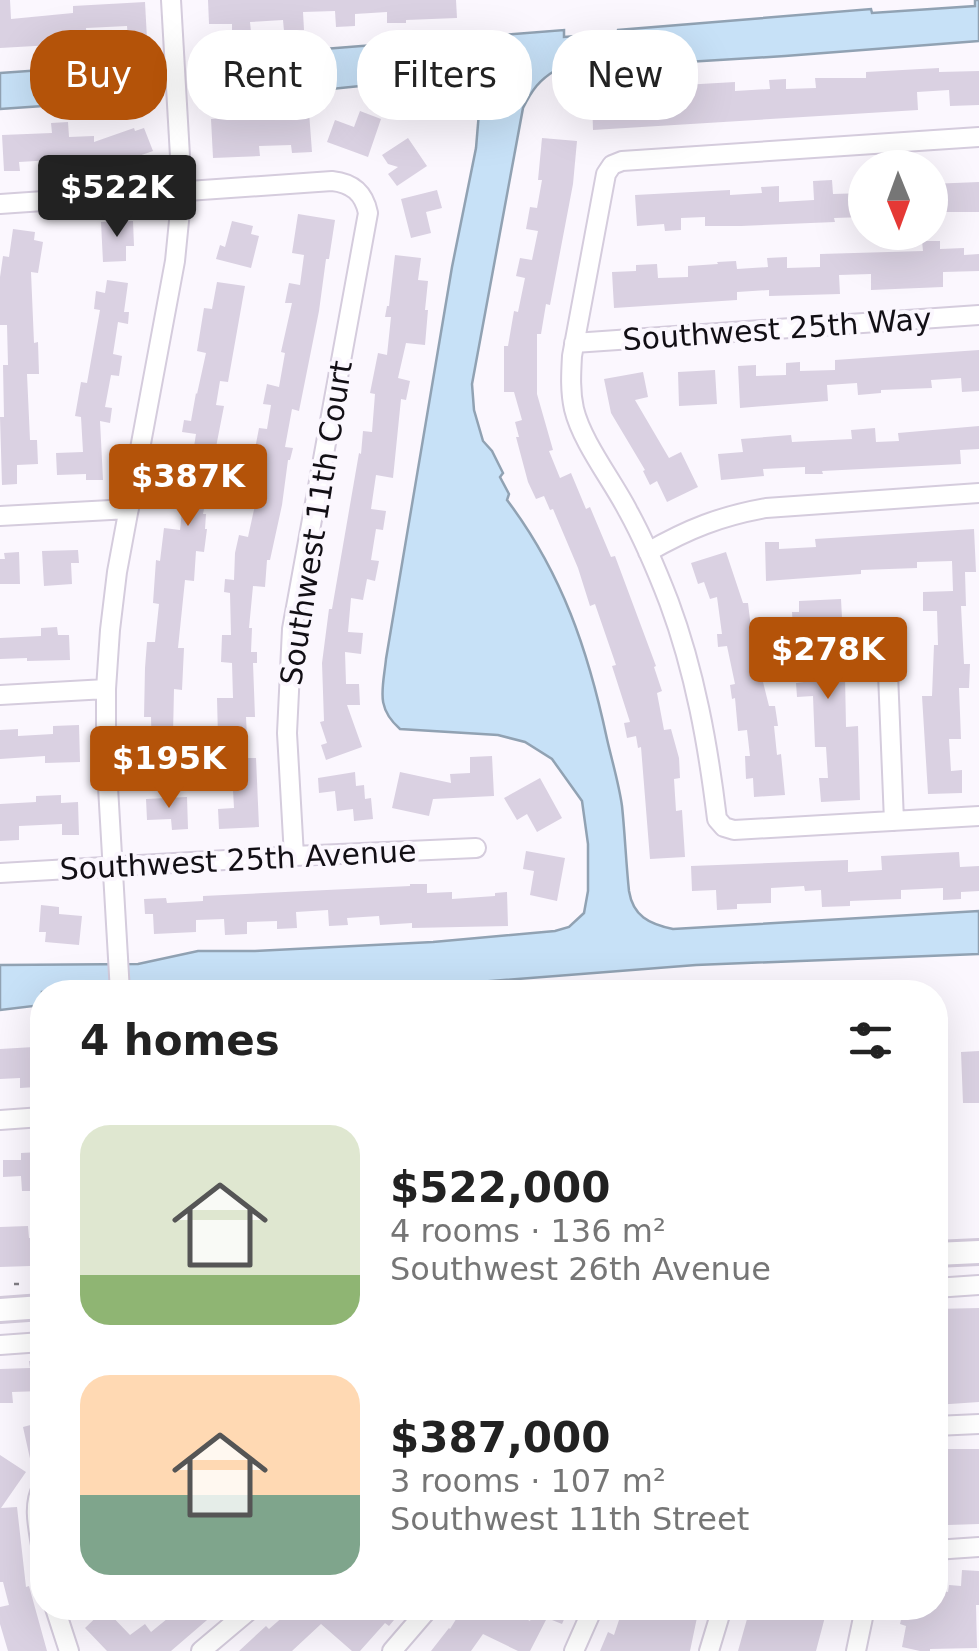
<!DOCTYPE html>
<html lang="en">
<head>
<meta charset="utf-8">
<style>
	body { margin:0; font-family:"DejaVu Sans",sans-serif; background:#f6f6f6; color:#222; height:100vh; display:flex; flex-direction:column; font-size:38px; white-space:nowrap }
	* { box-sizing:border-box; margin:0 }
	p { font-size:32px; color:#767676 }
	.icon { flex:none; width:55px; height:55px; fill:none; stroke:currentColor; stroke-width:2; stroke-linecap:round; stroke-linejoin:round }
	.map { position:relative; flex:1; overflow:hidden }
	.side { position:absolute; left:30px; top:980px; width:918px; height:640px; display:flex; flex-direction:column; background:#fff; border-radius:40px; box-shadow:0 10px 40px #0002 }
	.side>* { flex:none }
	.guide { position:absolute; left:30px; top:30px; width:920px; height:90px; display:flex; gap:20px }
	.needle { width:65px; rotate:179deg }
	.controls { position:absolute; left:848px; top:150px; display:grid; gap:20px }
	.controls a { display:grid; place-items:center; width:100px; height:100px; border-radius:50%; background:#fff; box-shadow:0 10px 40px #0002; font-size:50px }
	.price { position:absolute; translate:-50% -85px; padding:0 22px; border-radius:10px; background:#b45309; color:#fff; font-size:32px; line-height:65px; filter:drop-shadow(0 2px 5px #0008) }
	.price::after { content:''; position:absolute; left:50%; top:60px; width:30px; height:22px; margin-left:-15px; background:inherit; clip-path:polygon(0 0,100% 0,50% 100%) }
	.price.on { background:#222; color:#fff }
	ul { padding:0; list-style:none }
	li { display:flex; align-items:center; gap:30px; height:250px; padding:0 50px }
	li span { display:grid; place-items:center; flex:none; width:280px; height:200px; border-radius:30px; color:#555 }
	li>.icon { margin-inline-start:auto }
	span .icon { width:120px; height:120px; fill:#fffc; stroke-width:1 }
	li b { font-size:42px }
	h2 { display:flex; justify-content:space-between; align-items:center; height:120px; padding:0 50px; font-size:42px }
	.chip { padding:0 35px; border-radius:40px; background:#fff; box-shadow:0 10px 40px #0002; font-size:35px; line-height:90px }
	.chip.on { background:#b45309; color:#fff }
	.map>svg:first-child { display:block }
	.water { fill:#c7e1f7; stroke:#91a2b3; stroke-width:2.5 }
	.building { fill:#dad1e2 }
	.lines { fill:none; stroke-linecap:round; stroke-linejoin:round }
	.minor-casing { stroke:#d5ccdd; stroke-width:22 }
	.tertiary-casing { stroke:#d5ccdd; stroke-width:28 }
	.path { stroke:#817d84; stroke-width:2.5; stroke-dasharray:5 8; stroke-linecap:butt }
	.minor { stroke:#fff; stroke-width:18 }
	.tertiary { stroke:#fff; stroke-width:22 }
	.labels { text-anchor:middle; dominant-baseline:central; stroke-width:8; stroke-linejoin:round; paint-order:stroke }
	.street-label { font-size:30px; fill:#120f15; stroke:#fbf7fe }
</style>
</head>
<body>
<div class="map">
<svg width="979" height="1651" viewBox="0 0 979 1651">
	<rect width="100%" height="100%" fill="#fbf7fe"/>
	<!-- water -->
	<path class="water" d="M975,0H979V41L785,56L556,70C539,80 532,90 523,108L472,384L474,410L483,441L492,451L503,473L500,477L509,494L507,500C562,573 588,650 607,739C612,761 619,784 622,806C625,834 626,863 629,891C633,916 649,924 673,929L979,911V954L696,965L402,988L311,992H160L140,990L42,992V1005L0,1010V965L138,964L198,951H255L433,942L555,931L569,927L584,913L588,891V844L582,801L552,759L525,742L498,735L400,729C375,707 383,689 386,659L452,267L476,148L479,112L473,97L457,85L439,78L272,95L236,87L208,91L205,78L208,58L564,30V37L617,33L618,30L871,9L872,13L975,6Z
		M155,62L158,98L0,109V73Z"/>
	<!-- building -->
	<path class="building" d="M0,0H10L11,19L73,13V6L145,2L147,39L128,40L127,26L86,28L87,43L0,48Z
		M208,0H456L457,18L406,20V23H387V12L355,14V26L336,27L335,11L303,12L304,30L284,31L283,20L250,22L251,32L232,33V24H209Z
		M939,68V72L979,71V105L950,106L949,90L917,92L918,110L593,130L592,99L614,98V93L633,92L634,96L665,95L664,81L683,80V85L735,82V91L770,89L769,80L786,79V89L816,88L815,78H866V72Z
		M360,111L381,119L368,157L327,142L335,120L354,127Z
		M309,112L312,152L292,153L291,145L259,146L260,156L213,158L211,119Z
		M68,122L69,137L94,136V142L134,128L135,131L144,128L153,151L113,165L111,159L73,161L74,167L53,168V160L19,162L20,171H4L2,135L52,133L51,123Z
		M408,138L427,166L397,186L388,174L398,167L388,164L382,155Z
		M542,138L577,141L573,184L550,305L546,304L541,334H537V394L553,450L549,451L560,478L571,473L586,509L590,507L611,557L615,556L656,666L654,667L662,691L657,693L664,730L671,729L679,758L680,778L674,779L676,811L682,810L685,857L650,859L641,747L638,748L636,736L627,738L624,723L630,722L612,666L616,665L595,604L590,606L578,568L553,509L550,510L544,496L536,499L528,482L516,437H519L515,422L522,420L514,392H504V346H508L514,311L518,312L525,278L516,276L520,258L532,260L538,231L526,229L530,207L537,208L542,180H538Z
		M832,180L833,194L865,193V217L834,218L835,222L741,226H705V217L681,218V230L665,231L664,224L637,226L635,195L730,190V195L762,193L761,187L779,186V202L814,200L813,181Z
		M979,182V212H930V184Z
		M437,190L442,208L426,212L431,233L411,238L401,199Z
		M298,214L335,220L329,259H326L319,311L299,411L292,409L285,447L293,448L290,460H288L282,505L270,560H267L265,587L253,586L249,628H252L251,652H257V663H253L255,717H246L248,758H256L259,827L219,829L218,809L234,808L232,772H220L218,738L217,698H233L232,663L221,662L222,635H231L230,593L224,592L225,579L234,580L235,553L239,535L248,537L255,505L245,504L247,485L263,487L267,456L254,454L259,428L267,429L271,405L263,404L267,384L279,387L285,353L281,352L292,303H285L289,283L300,285L304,255L292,253Z
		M133,221L134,246H126V261L103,262L101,222Z
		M232,221L253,226L251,234L259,236L251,268L216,259L220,245L225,247Z
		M13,229L35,232L34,240L43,242L38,273L31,272L34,343L38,342L39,374H27L30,440H37L38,464L17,465V484L2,485L0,417H4L3,365H8L7,325H0V277L3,256L9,257Z
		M922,241H940V249L964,248V255L979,254V271L943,272V287L871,290V274L839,275L840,294L769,296V290L737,292V300L614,308L612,272L636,271V265L657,264L658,278L688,277V266L718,264L717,262L736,261L737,269L768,267L767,258L787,257V268L820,267V254L923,251Z
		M395,255L421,258L418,280L428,281L425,310H428L425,345L406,343L398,378L410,381L406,400L401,399L393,478L376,475L371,509L386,511L383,530L376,529L371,560L379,561L375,581L367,579L363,600L351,598L348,632L363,633L361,654L345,652L346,684H359L360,705H347L362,747L326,760L321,745L327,743L320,722L324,721L322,663L329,609H332L359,453L361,454L363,431L372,432L375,394L370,393L378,353L387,355L391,317H385L387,306H389Z
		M107,280L128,283L124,312H129L128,324L118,322L113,354L122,356L119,376L111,375L105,407L112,408L110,423L100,421L103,480H86V474L57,475L56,453L83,452L81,417L75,416L81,382L87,383L100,310L94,309L96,291L105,293Z
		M217,282L245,286L228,382L220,381L216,405L224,406L203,514H206L205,529H207L204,552L196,551L194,581L185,580L178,648H184L182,690L174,689L173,735H179L181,771L145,772L144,758L152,757L151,717H144L145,668L147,642H155L159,604L153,603L156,560L160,561L164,528L180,530L184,492L172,490L175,469L190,472L196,434L182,432L184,420L191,421L196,393L197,394L206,353L197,351L204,308L212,309Z
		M979,350V391L962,392L961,378L931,380L932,388L881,390V393L858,395L857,383L827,385L828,401L740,408L738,366L756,365V376L786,375V363L800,362V371L835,370V360Z
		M715,370L717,404L679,406L678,372Z
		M643,372L648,397L635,400L669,458L681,452L698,487L667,502L657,481L650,485L643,471L645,470L611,413L604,379Z
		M979,426V449L960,450L961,464L822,471L823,474H805V467L763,469L764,476L721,480L718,454L743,452L741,439L791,435L792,442L852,439L851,430L875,428L876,442L899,441L898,433Z
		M974,529L976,572H965L966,606H961L964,664H970L969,688H959L961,739H949L951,771L962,770V793L928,794L922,696H932L934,645H938L937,611H923V592L953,591L952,561L917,562V568L861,570V574L766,581L765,542H779V549L816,547L815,539Z
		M78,550L79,563H71L72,584L44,586L42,551Z
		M19,552L20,584H0V559H5L4,553Z
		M726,552L743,603H748L754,653L763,651L767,673L761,674L769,706H775L778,726H774L777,755L781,754L785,795L754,797L753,778L746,779L745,756H750L747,730L738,731L735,698L732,699L730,685L735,684L727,646L718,647L717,634H722L717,597L710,599L704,582L698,584L691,563Z
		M841,599L842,618L824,619L826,653H834L835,676H845L846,727L858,726L860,800L821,802L819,778H828L826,747H815L813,696L797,697L796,683L804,682L802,644L801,626L793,627L792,612H799V601Z
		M57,627L58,635H69L70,660L27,661V658L0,659V638L41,636V628Z
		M79,725L80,762L45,763V756L0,759V730L18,729V736L53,734V726Z
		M492,756L494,796L433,799L429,816L392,808L400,772L451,783L450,774L470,773V757Z
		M355,772L356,786L364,785L365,799L371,798L373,819L354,821L353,809L337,811L335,791L319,793L318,778Z
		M540,778L562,818L537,832L527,814L517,820L504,798Z
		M61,795V803L78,802L79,835H62V824L19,826V840L0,841V804L36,802V796Z
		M187,797L188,829L172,830L171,819L147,820L146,799Z
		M526,851L565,858L557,901L530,895L534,871L523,869Z
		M959,852L960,867L979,866V891L961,892V899L943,900V888L901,890V899L850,901V906L822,907L821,890L805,891L804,886L771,888V903L737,904V909L717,910L716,890L692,891L691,866L848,860V872L882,870L881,856Z
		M410,884H427V893L452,892V899L495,896V893L507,892L508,926L412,928V923L380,925L379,916L347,918L348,925L329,926L328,910L296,912L297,928L277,929V921L247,922V934L225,935L224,919L196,920V932L154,934L153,914H145L144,899L166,898L167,903L203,901V896L410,886Z
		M41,905L59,907V914L82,916L79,945L45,942L46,932H39Z
		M34,1047L36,1087L20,1088V1078L0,1079V1049Z
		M979,1051V1103H963L961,1052Z
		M40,1152L41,1191H22L21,1176L3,1177V1160H21V1153Z
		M28,1226L29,1238L42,1237V1258H30V1266L0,1267V1227Z
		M979,1308V1402L935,1405V1309Z
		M29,1361H42V1391L12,1392L13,1403H0V1369L30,1368Z
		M42,1422V1460L31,1463L23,1427Z
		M935,1449H979V1524L948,1525V1528H935Z
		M0,1455L26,1472L1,1508L17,1507L26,1587L29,1586L47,1651H8L0,1624V1607L9,1605L3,1582H0Z
		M962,1570L979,1571V1605H976L977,1648L930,1649V1651H920L902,1647L906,1626L900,1624L904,1608H935V1590L948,1592L949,1585L961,1586Z
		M167,1608H221L171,1651H107L85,1628L105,1609L130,1635L145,1624L151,1632L173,1614Z
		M293,1608H404L389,1626L385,1623L360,1651H352L321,1624L292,1651H239L266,1626L269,1629Z
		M463,1608H504L530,1621L534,1612L523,1608H569L562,1624L547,1618L530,1651H518L483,1634L471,1651H431L449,1628L450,1629Z
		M623,1608H699L690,1651H600L608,1632L614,1635Z
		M752,1608H807L826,1613L816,1651H738L747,1619L750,1620Z"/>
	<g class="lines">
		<!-- minor casing -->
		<g class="minor-casing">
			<path id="minor" d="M979,137L622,161L612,165L606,174L572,356C571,374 570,391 574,409C582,442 612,480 628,511C644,540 657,571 669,602C695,672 708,745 717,819L724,827L734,830L979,816
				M0,204L332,181C352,183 364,193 368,213L292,629L287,733L294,856
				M574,343L979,315
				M0,516L129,509
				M648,552C688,529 721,516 766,508L979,493
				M887,649L894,821
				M0,695L106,689
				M0,873L294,856L476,848
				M120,992L106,753V689L110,630L117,572L175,261L182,191L171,0
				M0,1120L42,1117
				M935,1288L979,1285
				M0,1345L42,1342
				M935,1426L979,1424
				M42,1488C32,1506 39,1531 42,1551
				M935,1550L979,1547
				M55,1608L69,1651
				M201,1651L252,1608
				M392,1651L429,1608
				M574,1651L593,1608
				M709,1651L722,1608
				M856,1651L865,1608"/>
		</g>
		<!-- tertiary casing -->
		<g class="tertiary-casing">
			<path id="tertiary" d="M935,1254L979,1252
				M0,1310L42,1307"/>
		</g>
		<!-- path -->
		<path class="path" d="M14,1284H20"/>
		<!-- minor -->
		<use href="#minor" class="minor"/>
		<!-- tertiary -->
		<use href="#tertiary" class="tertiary"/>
	</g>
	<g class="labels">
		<!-- street labels -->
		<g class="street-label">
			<text transform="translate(777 329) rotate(-4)">Southwest 25th Way</text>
			<text transform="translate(316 523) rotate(-81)">Southwest 11th Court</text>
			<text transform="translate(238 860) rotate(-3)">Southwest 25th Avenue</text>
		</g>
	</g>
</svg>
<div class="controls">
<a><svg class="needle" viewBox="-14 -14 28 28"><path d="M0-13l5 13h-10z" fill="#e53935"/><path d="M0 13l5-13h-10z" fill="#767676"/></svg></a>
</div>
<b class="price on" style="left:117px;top:240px">$522K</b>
<b class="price" style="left:188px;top:529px">$387K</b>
<b class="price" style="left:828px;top:702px">$278K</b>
<b class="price" style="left:169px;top:811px">$195K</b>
<div class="guide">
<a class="chip on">Buy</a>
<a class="chip">Rent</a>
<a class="chip">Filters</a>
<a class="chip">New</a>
</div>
<section class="side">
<h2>4 homes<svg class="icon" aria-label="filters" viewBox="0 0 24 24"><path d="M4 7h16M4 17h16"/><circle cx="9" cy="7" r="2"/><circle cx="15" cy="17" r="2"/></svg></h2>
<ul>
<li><span style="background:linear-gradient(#dfe7d0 75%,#8fb573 0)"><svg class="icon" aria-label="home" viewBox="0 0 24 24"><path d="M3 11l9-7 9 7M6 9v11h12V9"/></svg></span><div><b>$522,000</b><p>4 rooms · 136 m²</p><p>Southwest 26th Avenue</p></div></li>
<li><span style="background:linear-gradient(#ffd9b3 60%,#7fa58c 0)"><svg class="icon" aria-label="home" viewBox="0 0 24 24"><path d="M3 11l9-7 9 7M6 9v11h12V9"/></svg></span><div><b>$387,000</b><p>3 rooms · 107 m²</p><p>Southwest 11th Street</p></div></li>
</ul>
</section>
</div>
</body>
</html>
